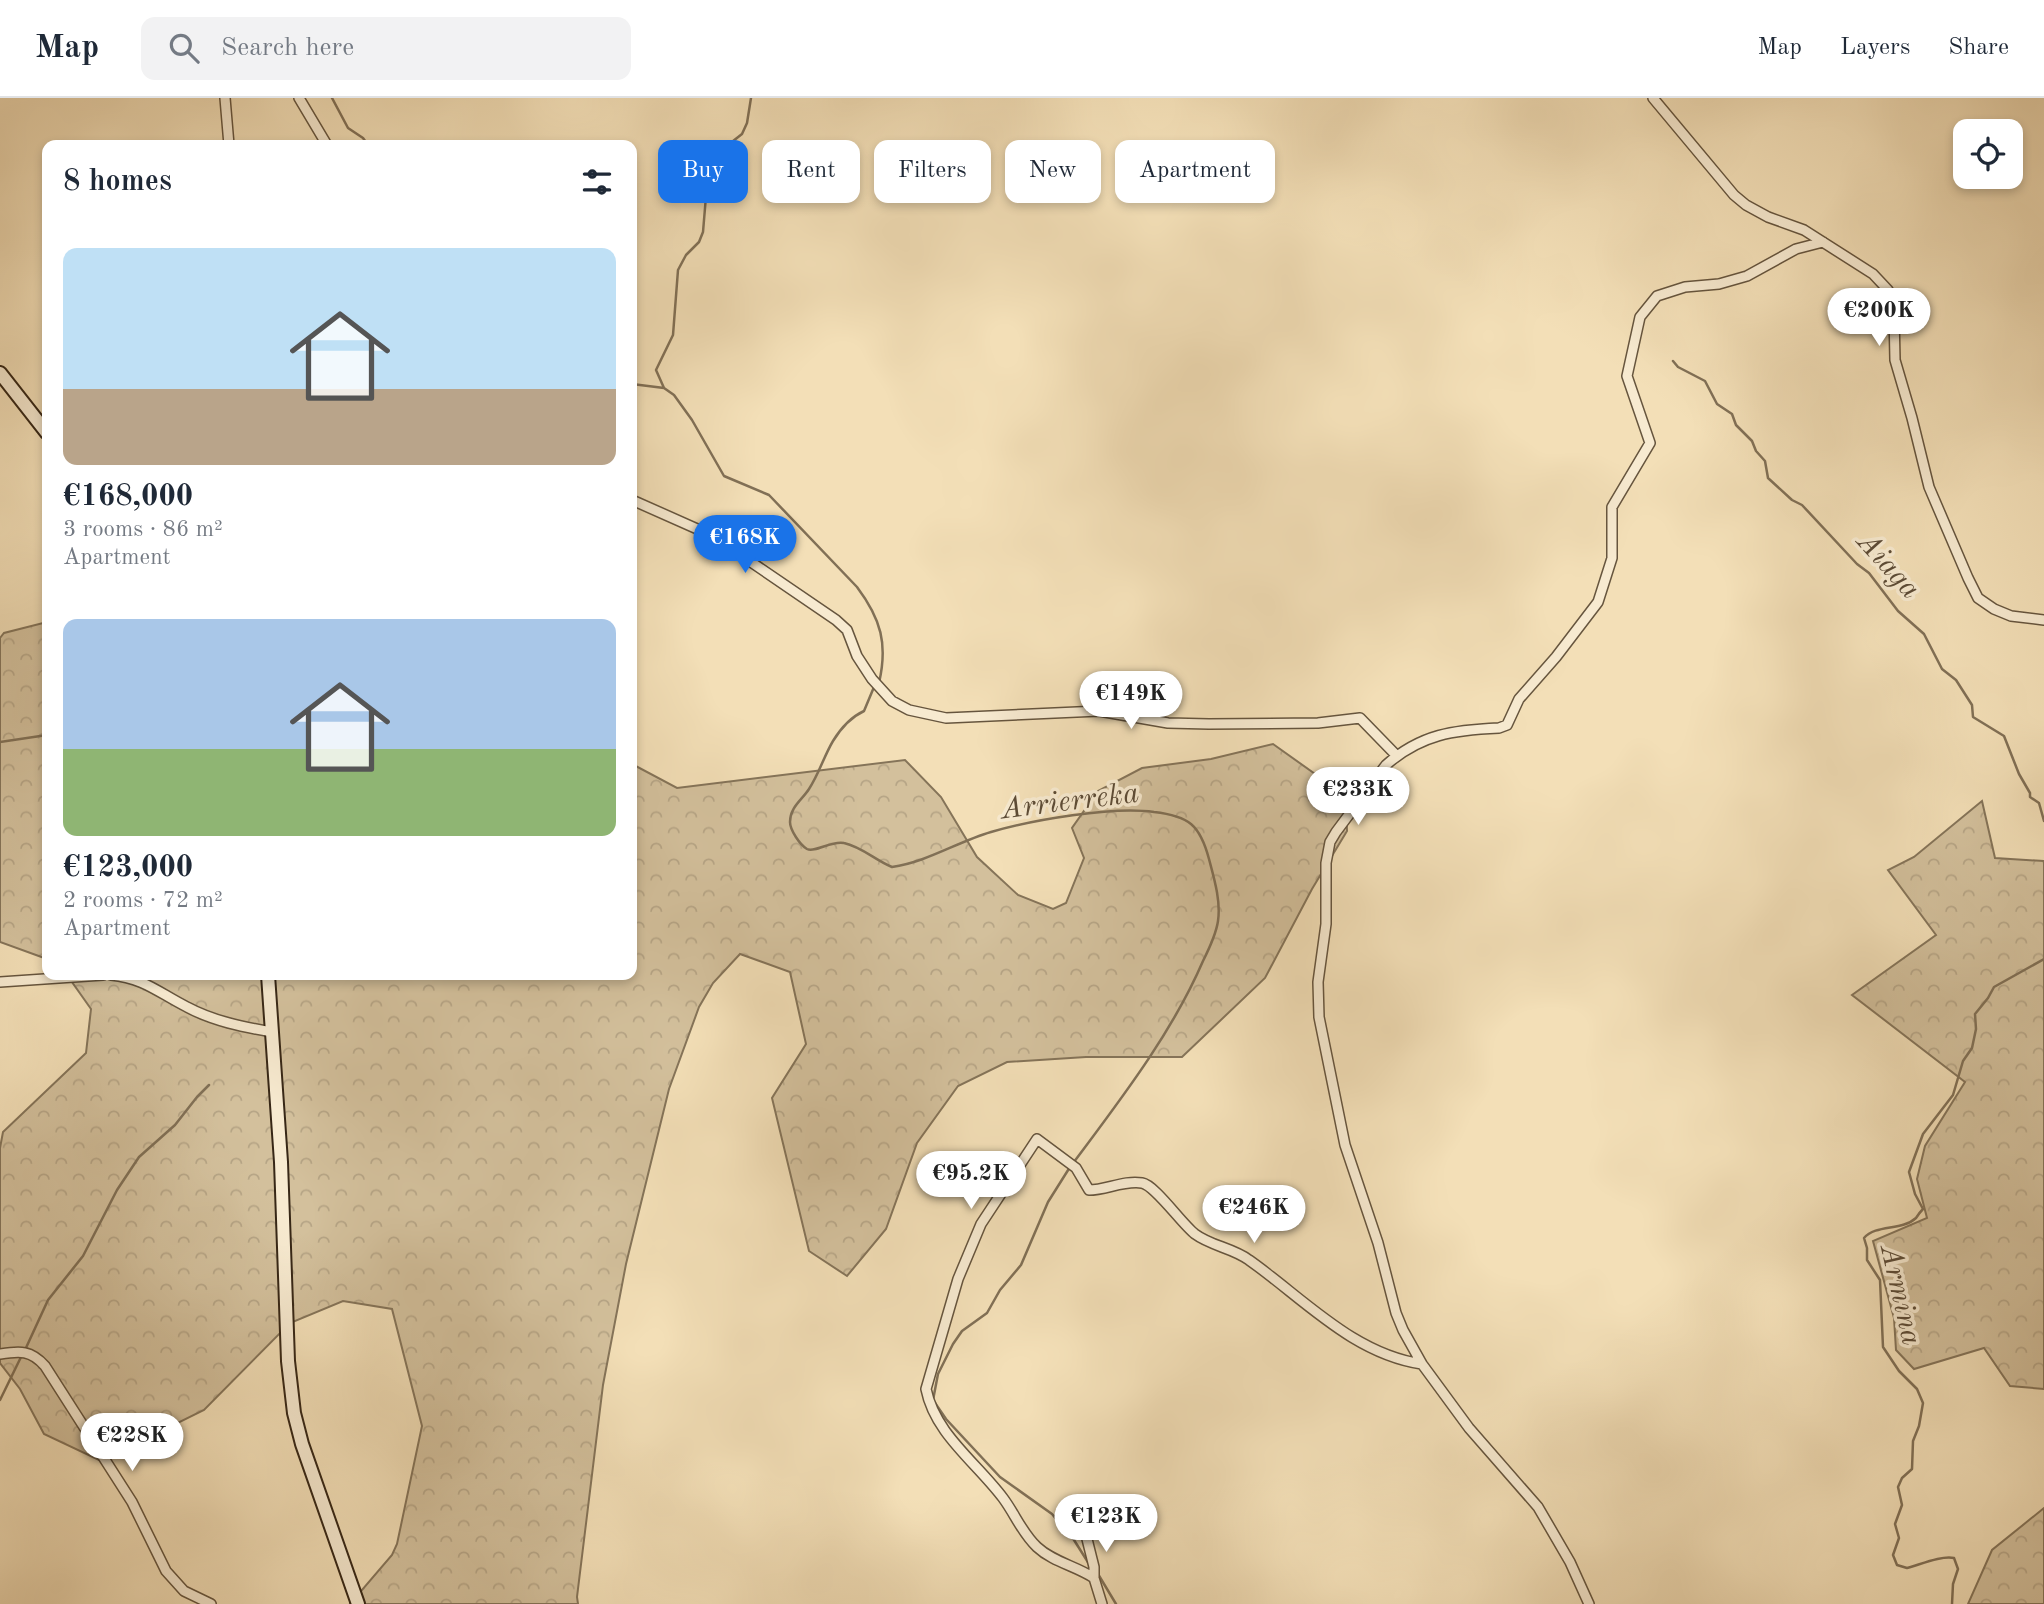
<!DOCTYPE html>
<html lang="en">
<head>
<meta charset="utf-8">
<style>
	body { margin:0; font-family:"Old Standard TT",serif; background:#f2f2f3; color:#1f2937; height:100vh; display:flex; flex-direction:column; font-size:26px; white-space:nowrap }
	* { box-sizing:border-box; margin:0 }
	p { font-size:23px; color:#747a83 }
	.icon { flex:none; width:38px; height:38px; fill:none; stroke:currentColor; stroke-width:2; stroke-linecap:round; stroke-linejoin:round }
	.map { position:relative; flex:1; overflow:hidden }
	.side { position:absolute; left:42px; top:42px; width:595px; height:840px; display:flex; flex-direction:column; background:#fff; border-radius:14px; box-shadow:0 4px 10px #0003 }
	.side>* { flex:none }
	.guide { position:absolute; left:658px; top:42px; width:665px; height:63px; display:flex; gap:14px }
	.controls { position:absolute; left:1953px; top:21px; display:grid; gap:14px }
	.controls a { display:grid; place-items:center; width:70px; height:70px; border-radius:14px; background:#fff; box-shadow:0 4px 10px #0003; font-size:35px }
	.price { position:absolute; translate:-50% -60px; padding:0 16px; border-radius:24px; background:#fff; color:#222; font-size:23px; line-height:46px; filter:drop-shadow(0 2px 4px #0008) }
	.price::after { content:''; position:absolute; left:50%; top:42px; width:21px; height:16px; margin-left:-10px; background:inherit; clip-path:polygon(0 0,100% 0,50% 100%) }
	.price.selected { background:#1a73e8; color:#fff }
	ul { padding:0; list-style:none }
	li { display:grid; align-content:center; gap:14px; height:371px; padding:0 21px }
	li span { display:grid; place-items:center; height:217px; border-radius:14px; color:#555 }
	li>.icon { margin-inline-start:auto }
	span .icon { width:126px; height:126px; fill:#fffc; stroke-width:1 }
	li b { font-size:30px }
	h2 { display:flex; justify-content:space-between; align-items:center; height:84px; padding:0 21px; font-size:30px }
	.chip { padding:0 24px; border-radius:14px; background:#fff; box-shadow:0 4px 10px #0003; font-size:24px; line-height:63px }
	.chip.selected { background:#1a73e8; color:#fff }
	header { display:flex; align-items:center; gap:42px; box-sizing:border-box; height:98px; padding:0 35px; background:#fff; border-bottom:2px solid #e0e1e3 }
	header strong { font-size:33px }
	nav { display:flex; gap:38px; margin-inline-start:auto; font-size:24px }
	.search { width:490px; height:63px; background:#f2f2f3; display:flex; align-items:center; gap:18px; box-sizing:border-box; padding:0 24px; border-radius:14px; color:#747a83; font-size:26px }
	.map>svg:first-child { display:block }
	.forest { fill:url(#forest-crowns); stroke:#857459; stroke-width:2 }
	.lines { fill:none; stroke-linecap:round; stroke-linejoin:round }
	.stream { stroke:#817056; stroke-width:2.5 }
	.street-casing { stroke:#66553e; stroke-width:12 }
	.secondary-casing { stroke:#372716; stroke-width:16 }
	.street { stroke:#f7ead0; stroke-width:9 }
	.secondary { stroke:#f7ead0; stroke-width:12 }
	.labels { text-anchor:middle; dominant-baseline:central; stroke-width:7; stroke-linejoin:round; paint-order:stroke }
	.water-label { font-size:30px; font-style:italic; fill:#5c4b36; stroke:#f7ead0 }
</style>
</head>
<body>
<header>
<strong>Map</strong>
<div class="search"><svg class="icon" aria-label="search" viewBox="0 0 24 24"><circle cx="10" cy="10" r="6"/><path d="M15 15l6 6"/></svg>Search here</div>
<nav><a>Map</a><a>Layers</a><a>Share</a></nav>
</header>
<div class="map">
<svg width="2044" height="1506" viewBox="0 0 2044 1506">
	<defs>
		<pattern id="forest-crowns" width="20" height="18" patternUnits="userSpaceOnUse" patternTransform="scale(1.75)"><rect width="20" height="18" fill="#d3c09c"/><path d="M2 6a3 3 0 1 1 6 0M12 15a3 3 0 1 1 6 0" fill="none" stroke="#b6a586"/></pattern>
	</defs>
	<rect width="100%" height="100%" fill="#f3dfb7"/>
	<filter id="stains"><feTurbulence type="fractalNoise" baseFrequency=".00286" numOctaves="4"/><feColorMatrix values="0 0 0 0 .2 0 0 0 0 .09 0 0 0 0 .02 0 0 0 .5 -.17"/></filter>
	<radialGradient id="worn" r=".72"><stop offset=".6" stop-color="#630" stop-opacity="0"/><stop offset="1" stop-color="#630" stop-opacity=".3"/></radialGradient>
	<!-- forest -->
	<path class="forest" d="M47,524V861L0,844V540L4,535Z
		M1273,646L1346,698L1347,733L1312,791L1265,880L1182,959H1086L1007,964L958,988L917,1045L886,1131L847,1178L809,1153L772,1000L806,946L790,874L740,856L713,885L699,909L669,991L626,1166L603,1287L577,1499L578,1506H350L392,1457L397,1446L422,1328L392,1211L343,1203L290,1225L204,1312L101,1363L44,1336L20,1291L0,1265V1050L3,1034L86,955L91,911L67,877H632V666L677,690L905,662L941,699L977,759L1018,797L1053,811L1066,805L1084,760L1072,730L1098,693L1142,670L1211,661Z
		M1982,703L1995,760L2044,763V1291L2010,1288L1984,1250L1914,1271L1896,1252L1894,1220L1873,1143L1927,1120L1917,1081L1925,1048L1965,984L1852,897L1936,837L1888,772L1914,759Z
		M2044,1410V1506H1968L1992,1452Z"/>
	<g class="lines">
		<!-- stream -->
		<path class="stream" d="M332,0L348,30L363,40L368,47
			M1673,263L1678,269L1705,283L1717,306L1732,316L1736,327L1752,343L1756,353L1765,363L1768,380L1792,402L1802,407L1857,466L1869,475L1898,513L1924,536L1942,571L1956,582L1972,607L1973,619L2004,638L2019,676L2030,695V699L2039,705L2044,723
			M632,286L664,290L674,297L692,322L724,378L769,397L857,489C881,521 888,546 879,585
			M664,290L656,272L673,237L678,172L686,157L699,144L703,134L706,98L719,63L728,47L742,36L747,25L751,0
			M874,589L864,613C851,619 841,630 833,643C824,658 819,676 809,691C802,702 790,709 790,724C790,732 800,747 807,751C815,755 832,742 844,745C862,749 875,762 892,769C927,764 957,744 991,734C1032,722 1113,708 1154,714C1189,718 1200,727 1209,761C1214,780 1221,803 1218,823C1216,837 1209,851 1203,863C1172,935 1121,1001 1074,1064
			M0,644L47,637
			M1070,1069L1048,1104L1021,1167L1000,1192L987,1215L962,1233L953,1246L938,1276L933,1302L946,1321L1000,1379L1052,1416L1074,1442L1091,1469
			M25,1252L48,1202L83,1158L117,1092L139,1059L175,1027L197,999L209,987
			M0,1302L22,1257
			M1098,1476L1116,1506
			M1952,1506L1953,1486L1958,1471L1954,1460C1942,1457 1919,1467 1907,1470L1897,1467L1893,1457L1899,1440L1895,1426L1902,1407L1898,1389L1902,1380L1912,1371L1913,1343L1919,1328L1923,1305L1917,1291L1899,1273L1883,1249L1880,1182L1867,1162V1150L1864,1140C1876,1126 1902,1133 1916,1120C1918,1117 1920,1114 1923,1111L1915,1096L1909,1074L1923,1036L1953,997L1963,963L1972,950L1976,931L1975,916L1988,900L1994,889L2044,861"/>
		<!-- street casing -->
		<g class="street-casing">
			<path id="street" d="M225,0L229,47
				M299,0L327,47
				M1653,0L1734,97L1746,107L1768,119L1804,132L1873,176L1888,192L1894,217L1895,262L1912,320L1929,389L1968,480L1978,500L1994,511L2011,518L2044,522
				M632,402L713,438L836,522L847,532L857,558L872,581L892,603L909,612L946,620L1099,613L1168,625L1209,626L1318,625L1360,620L1396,657
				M111,877C144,880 159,895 187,909C213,923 243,929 272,934
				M0,884L103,877
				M0,1256C20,1253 31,1252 45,1268L132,1404L166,1473L184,1493L211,1506
				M1086,1437L1094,1469V1480
				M1102,1506L1094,1480C1076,1468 1053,1464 1037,1449C1022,1435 1015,1416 1003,1400C976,1364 935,1336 926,1291L958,1181L981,1126L1037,1041L1076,1070L1089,1092C1106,1092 1124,1082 1142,1085C1155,1087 1181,1125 1195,1136C1211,1148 1233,1150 1249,1162C1303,1200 1353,1256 1422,1266
				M1589,1506L1570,1464L1538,1409L1469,1330L1422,1266L1403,1232L1396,1215L1378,1145L1345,1047L1319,919L1318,884L1326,826V765L1330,744L1336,734L1386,667C1421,636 1454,632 1499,630L1507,627L1519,601L1556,559L1598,504L1612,460V409L1650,345L1627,278L1640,219L1657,198L1685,189L1719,186L1747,178L1796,151L1823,144"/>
		</g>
		<!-- secondary casing -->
		<g class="secondary-casing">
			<path id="secondary" d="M0,275L47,335
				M268,877L281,1064L288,1263L294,1315L302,1346L358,1506"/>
		</g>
		<!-- street -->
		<use href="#street" class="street"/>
		<!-- secondary -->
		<use href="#secondary" class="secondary"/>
	</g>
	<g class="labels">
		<!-- water labels -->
		<g class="water-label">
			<text transform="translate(1888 468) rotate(48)">Aiaga</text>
			<text transform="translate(1070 704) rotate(-7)">Arrierreka</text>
			<text transform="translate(1900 1197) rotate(77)">Armina</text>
		</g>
	</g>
	<rect width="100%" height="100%" filter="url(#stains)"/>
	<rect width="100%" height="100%" fill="url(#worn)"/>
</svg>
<div class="controls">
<a><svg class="icon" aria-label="locate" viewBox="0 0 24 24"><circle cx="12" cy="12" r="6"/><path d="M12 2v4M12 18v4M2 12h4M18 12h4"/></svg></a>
</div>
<b class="price" style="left:1879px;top:250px">€200K</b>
<b class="price selected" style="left:745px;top:477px">€168K</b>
<b class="price" style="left:1131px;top:633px">€149K</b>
<b class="price" style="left:1358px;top:729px">€233K</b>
<b class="price" style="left:971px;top:1113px">€95.2K</b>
<b class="price" style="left:1254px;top:1147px">€246K</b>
<b class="price" style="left:132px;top:1375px">€228K</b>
<b class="price" style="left:1106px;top:1456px">€123K</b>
<div class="guide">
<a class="chip selected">Buy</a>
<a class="chip">Rent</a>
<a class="chip">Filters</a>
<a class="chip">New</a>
<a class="chip">Apartment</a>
</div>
<section class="side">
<h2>8 homes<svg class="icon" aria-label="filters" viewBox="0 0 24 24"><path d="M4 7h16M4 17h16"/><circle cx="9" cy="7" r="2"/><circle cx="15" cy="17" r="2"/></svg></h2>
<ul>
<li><span style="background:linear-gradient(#bfe0f5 65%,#b9a48a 0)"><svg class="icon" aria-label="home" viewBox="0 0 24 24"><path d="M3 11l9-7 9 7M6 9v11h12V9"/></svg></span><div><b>€168,000</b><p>3 rooms · 86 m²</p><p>Apartment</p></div></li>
<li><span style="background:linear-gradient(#a9c7e8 60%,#8fb573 0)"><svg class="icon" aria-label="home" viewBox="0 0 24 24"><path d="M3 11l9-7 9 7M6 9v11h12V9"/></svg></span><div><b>€123,000</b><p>2 rooms · 72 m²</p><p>Apartment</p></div></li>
</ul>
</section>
</div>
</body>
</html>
